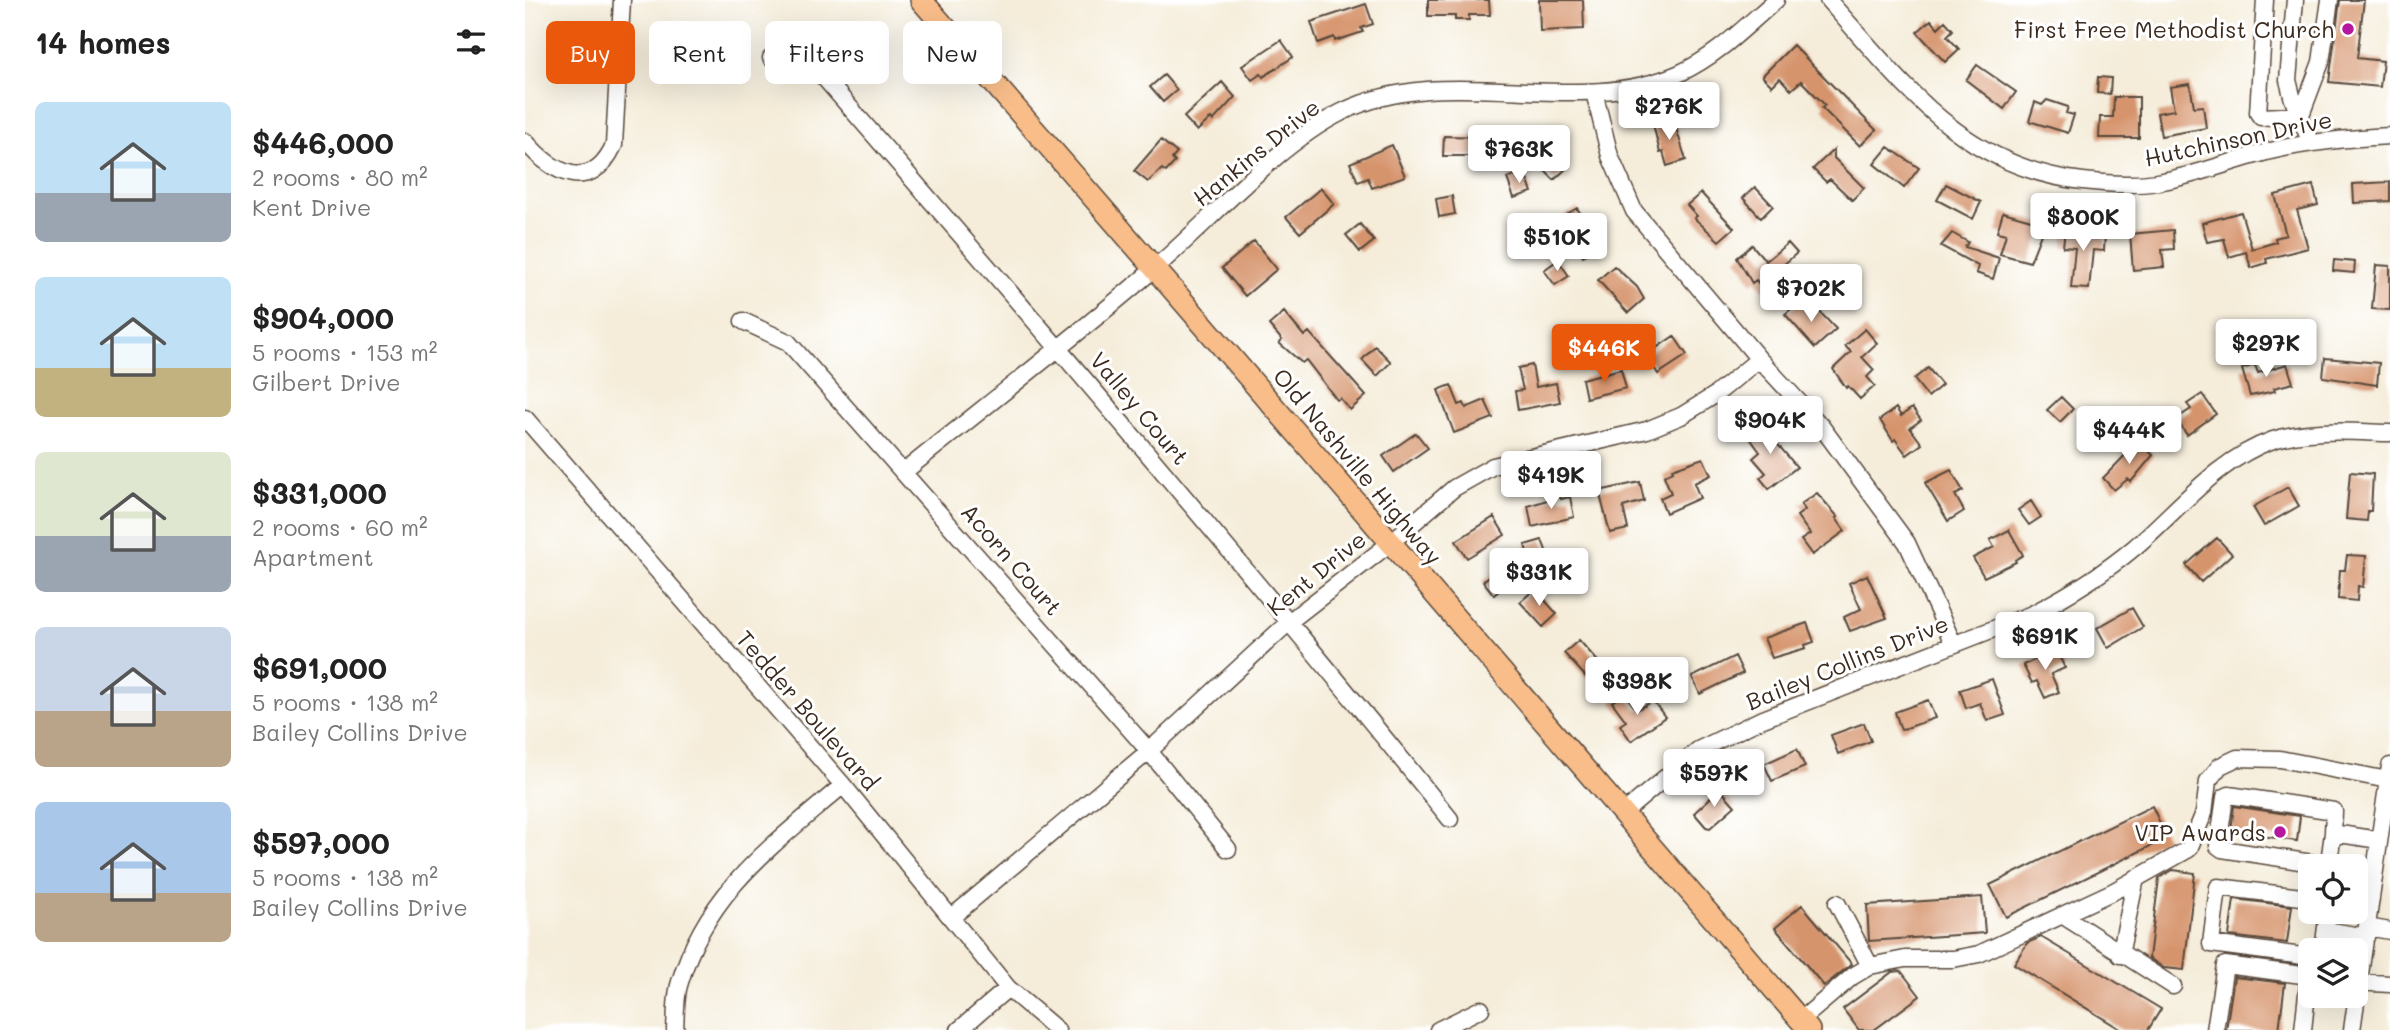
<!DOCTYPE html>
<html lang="en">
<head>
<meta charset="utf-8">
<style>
	body { margin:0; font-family:Mali,sans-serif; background:#f6f6f6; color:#222; height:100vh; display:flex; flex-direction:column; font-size:26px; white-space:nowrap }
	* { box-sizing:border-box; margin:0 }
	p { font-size:23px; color:#767676 }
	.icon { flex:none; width:38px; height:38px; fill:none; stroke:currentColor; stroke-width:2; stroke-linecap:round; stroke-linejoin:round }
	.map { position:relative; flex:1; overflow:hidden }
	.details { display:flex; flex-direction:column; background:#fff; width:525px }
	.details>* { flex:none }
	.top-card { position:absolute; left:21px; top:21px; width:665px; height:63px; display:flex; gap:14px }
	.controls { position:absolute; left:1773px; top:854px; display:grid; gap:14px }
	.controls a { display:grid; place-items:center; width:70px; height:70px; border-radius:10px; background:#fff; box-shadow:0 7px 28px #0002; font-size:35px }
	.price { position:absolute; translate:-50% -60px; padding:0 16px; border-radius:7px; background:#fff; color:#222; font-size:23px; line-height:46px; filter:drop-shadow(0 2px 4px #0008) }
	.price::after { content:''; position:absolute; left:50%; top:42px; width:21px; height:16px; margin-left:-10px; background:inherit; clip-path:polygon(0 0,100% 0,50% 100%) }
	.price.selected { background:#ea580c; color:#fff }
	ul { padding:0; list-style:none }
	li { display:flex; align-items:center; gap:21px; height:175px; padding:0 35px }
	li span { display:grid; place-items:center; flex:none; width:196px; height:140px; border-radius:10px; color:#555 }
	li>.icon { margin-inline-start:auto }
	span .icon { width:84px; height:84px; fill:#fffc; stroke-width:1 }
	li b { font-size:30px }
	h2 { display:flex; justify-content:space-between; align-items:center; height:84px; padding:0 35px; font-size:30px }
	.pill { padding:0 24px; border-radius:10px; background:#fff; box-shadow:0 7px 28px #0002; font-size:24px; line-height:63px }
	.pill.selected { background:#ea580c; color:#fff }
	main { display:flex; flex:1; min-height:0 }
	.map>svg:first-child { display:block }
	.building { fill:#d6946d }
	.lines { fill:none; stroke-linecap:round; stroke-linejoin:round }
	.minor-casing { stroke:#57473a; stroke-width:19 }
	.major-casing { stroke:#57473a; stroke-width:24 }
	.minor { stroke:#fff; stroke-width:16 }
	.major { stroke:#f8bd89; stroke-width:21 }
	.poi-dot { fill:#b5179e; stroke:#fff; stroke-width:2.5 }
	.labels { text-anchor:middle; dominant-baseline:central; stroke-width:6; stroke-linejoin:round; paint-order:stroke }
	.poi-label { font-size:23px; fill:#3b2a1e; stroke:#fff; text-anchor:end }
	.street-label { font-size:23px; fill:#3b2a1e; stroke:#fff }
</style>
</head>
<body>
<main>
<section class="details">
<h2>14 homes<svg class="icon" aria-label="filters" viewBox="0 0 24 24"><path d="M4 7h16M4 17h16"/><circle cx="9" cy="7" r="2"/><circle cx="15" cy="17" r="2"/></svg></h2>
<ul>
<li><span style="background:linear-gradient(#bfe0f5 65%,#9aa5b1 0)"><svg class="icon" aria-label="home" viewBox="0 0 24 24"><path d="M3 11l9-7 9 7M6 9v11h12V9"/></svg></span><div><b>$446,000</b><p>2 rooms · 80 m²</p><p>Kent Drive</p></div></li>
<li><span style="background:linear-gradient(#bfe0f5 65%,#c2b280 0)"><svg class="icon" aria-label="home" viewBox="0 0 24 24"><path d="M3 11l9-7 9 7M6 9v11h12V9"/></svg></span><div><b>$904,000</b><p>5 rooms · 153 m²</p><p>Gilbert Drive</p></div></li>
<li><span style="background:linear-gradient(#dfe7d0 60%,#9aa5b1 0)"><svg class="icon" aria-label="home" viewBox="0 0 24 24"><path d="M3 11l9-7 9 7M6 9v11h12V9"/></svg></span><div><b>$331,000</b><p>2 rooms · 60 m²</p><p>Apartment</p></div></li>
<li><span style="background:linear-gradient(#c9d6e8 60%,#b9a48a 0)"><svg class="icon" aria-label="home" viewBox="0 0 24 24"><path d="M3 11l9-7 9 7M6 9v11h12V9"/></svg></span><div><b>$691,000</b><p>5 rooms · 138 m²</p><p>Bailey Collins Drive</p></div></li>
<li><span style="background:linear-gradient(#a9c7e8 65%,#b9a48a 0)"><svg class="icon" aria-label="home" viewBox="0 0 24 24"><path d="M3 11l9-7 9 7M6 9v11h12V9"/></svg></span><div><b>$597,000</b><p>5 rooms · 138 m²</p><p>Bailey Collins Drive</p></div></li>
</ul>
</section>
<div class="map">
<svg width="1865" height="1030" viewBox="0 0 1865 1030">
	<rect width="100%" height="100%" fill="#fff"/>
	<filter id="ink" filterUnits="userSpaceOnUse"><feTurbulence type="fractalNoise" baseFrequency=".0143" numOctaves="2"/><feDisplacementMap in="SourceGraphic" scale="14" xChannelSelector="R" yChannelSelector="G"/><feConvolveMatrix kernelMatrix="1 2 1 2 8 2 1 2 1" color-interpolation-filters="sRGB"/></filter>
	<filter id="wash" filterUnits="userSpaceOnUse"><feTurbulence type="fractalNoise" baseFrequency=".00686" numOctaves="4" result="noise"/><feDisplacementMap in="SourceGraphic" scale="28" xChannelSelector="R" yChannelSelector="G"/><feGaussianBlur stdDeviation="1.57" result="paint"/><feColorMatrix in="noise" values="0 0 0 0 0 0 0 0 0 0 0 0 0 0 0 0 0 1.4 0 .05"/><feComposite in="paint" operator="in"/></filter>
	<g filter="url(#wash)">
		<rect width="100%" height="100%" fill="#f5edda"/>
		<g id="blocks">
			<!-- building -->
			<path class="building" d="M903,0H964L965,15H944V20H930V16H903Z
				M1014,0H1058L1059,29L1015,31Z
				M1815,0H1839L1832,58L1858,61L1855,87L1804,82Z
				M841,4L848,24L836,28L838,32L810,41L809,37L793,43L786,22Z
				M1406,20L1413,28L1420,21L1428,30L1422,36L1434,49L1420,62L1392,32Z
				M756,40L768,57L738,77L736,74L727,80L717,66Z
				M1268,45L1351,130L1335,146L1297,108L1300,105L1276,81L1266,90L1255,78L1247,86L1237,76Z
				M1452,65L1491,92L1479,109L1441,80Z
				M639,75L652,90L638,102L625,87Z
				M1573,77L1586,78L1585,94L1572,93Z
				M697,82L710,97L688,121L686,118L672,131L659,117Z
				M1665,84L1669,107L1678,106L1681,128L1636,136L1632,113L1649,110L1645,87Z
				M1589,97H1614V138H1574L1575,117H1588Z
				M1522,100L1543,107L1541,113L1549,115L1543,133L1504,121L1510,102L1517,105Z
				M1148,118L1161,160L1142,166L1138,152L1135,153L1128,124Z
				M1014,134L1038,154L1035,157L1044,166L1029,180L999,149Z
				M919,136L960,137V156H918Z
				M636,140L652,153L647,159L650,162L641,172L637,169L623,182L609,171Z
				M867,145L880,176L847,188L843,178L833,182L825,163Z
				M1363,147L1394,168L1379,188L1349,164Z
				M1309,149V158L1339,188L1327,200L1305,179L1301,182L1288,169Z
				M999,172L1007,192L989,198L982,178Z
				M1865,182V201L1829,203L1828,184Z
				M1421,184L1456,202L1448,219L1412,200Z
				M1788,185L1793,205L1772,210L1783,248L1741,259L1742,263L1726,268L1721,252L1704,257L1699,239L1682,242L1677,223L1716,212L1727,249L1751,242L1750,238L1761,235L1750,195Z
				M1230,187L1248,206L1236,218L1218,198Z
				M796,188L809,204L775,233L761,217Z
				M1176,193L1209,228L1194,241L1169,218L1172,216L1162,205Z
				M927,196L930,214L914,217L911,199Z
				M1052,208L1075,246L1058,256L1035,218Z
				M1478,212L1520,224L1505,262L1475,254L1481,234L1472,232Z
				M835,224L849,241L835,252L821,235Z
				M1557,226L1572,228V231L1580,232L1579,251L1568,250L1564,289L1546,288L1550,248L1538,247L1540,228L1557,230Z
				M1648,230L1649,249L1637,250L1639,267L1608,270L1605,234Z
				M1427,233L1443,242L1440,247L1474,258L1468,279L1451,273L1453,266L1416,246Z
				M729,241L752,269L720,296L697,268Z
				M1263,243L1272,253L1250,272L1256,279L1241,292L1231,280L1227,283L1212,258L1227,245L1241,261Z
				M1033,260L1044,276L1030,285L1019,270Z
				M1809,260L1830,262L1829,273L1808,271Z
				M1851,265L1865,266V310L1847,309Z
				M1089,266L1112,287L1119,299L1103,313L1073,280Z
				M1276,301L1288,314L1293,310L1311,329L1290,348L1260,314Z
				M759,312L779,336L784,332L841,396L825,410L815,398L812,400L781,360L777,363L754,343L757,340L744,325Z
				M1340,329L1352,343L1337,357L1349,370L1342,377L1350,386L1335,399L1323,386L1321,388L1308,369L1326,352L1320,346Z
				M1149,336L1162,355L1133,374L1121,355Z
				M850,346L866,362L852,376L837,360Z
				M1800,358L1854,363L1852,385L1798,377Z
				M1762,364L1768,383L1749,388L1750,391L1725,396L1717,369L1730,365L1733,373Z
				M1007,365L1011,387L1031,383L1035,402L993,410L990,391L998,390L993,368Z
				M1403,368L1417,385L1403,397L1389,379Z
				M1096,369L1101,388L1061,398L1057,379Z
				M926,385L934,405L939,403L941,408L960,400L968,418L929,433L913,390Z
				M1677,394L1691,414L1662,435L1651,419L1666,409L1662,404Z
				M1536,397L1548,409L1535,422L1522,410Z
				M1371,408L1376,416L1387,408L1396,420L1385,428L1397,444L1382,455L1370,439L1368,441L1355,420Z
				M1232,420L1272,467L1244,489L1235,478L1241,473L1228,458L1235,452L1219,430Z
				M891,433L903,448L869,472L858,456Z
				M1614,441L1628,455L1606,482L1603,479L1589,490L1578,478Z
				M1178,458L1186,475L1169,483L1175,498L1141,513L1135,498L1146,493L1139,476L1148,471L1147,469Z
				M1426,470L1438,491L1430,495L1439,511L1423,521L1400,483Z
				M1825,472L1848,474L1846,511H1843L1842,521L1821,519Z
				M1115,482L1119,501L1098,507L1103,529L1085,533L1074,491Z
				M1763,487L1774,506L1739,526L1728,507Z
				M1292,493L1313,517L1311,518L1320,531L1287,555L1276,540L1285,534L1272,516L1280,510L1276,504Z
				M1035,496L1036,499L1045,497L1049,517L1007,527L1003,506Z
				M1506,501L1516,517L1504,525L1493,510Z
				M969,517L980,535L942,558L931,541Z
				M1484,530L1498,555L1490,560L1491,562L1459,577L1448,558L1469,547L1465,540Z
				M1692,538L1707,554L1676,582L1661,565Z
				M1017,540L1022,553L1004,559L1000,545Z
				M1822,555L1841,556L1838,587L1833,586L1832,601L1813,599L1815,570H1820Z
				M972,570L983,583L969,595L958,581Z
				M1342,575L1362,618L1325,631L1319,617L1336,609L1324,583Z
				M1010,589L1032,614L1018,627L995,602Z
				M1607,608L1618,627L1583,648L1572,628Z
				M1282,623L1289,642L1280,645L1281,648L1247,658L1239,638Z
				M1054,640L1076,665L1062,678L1039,653Z
				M1531,650L1540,668L1526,674L1534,692L1520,698L1512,681L1507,683L1498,665Z
				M1210,656L1218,673L1175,694L1167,677Z
				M1467,679L1480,715L1462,721L1455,703L1441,708L1435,690Z
				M1099,693L1112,710L1128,701L1140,717L1106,741L1095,725L1101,721L1087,702Z
				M1403,700L1410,718L1376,730L1370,712Z
				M1339,723L1346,741L1313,754L1306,735Z
				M1272,749L1280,767L1247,781L1239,764Z
				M1195,789L1210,806L1185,828L1181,827L1169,813Z
				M1627,806L1642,838L1481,917L1465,885Z
				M1709,806L1775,816L1772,841L1706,832Z
				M1648,870L1670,873L1659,970L1639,968L1624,958L1634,878Z
				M1457,897L1460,933L1344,941L1342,905Z
				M1709,899L1767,906L1762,943L1704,936Z
				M1277,905L1327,964L1299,986L1250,928Z
				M1516,937L1636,1009L1623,1030H1597L1489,964L1502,943Z
				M1376,971L1395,996L1349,1030H1334L1318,1009L1367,972Z
				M1709,977L1760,983L1754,1030H1701Z"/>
		</g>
	</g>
	<g filter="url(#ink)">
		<use href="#blocks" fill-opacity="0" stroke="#57473a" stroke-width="2"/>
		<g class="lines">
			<!-- minor casing -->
			<g class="minor-casing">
				<path id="minor" d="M1303,0C1379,84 1437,168 1558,181C1583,184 1608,186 1632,182C1672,176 1710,159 1750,150C1788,141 1826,138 1865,136
					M1740,0L1733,113L1736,117L1776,115
					M1770,0L1763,80L1768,100L1786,143
					M246,58L288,65C504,313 719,563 925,819
					M1069,92L1085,156L1109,211L1234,359L1296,426L1382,543L1428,643
					M1776,115L1796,62L1805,0
					M0,141C27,173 66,195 89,145L97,0
					M218,321L263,342L624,751L703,849
					M0,418L318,785L483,988L532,1030
					M380,471C463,404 549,338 630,268C686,220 751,145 817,112C924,59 1048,120 1155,73C1192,56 1221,26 1251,0
					M1097,814L1173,750L1233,721L1507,614C1544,595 1578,574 1610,547C1653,510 1693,459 1748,440C1785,428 1827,432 1865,433
					M1808,833L1809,811L1704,795L1700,797L1693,846L1697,849L1800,865L1804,862L1808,833L1854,840
					M1785,898L1693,887L1686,944L1785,957
					M1312,903L1345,966
					M1537,915L1648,986
					M427,917L624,751L765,621L864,544L929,488L968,466L1122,430L1156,416L1190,395L1234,359
					M1842,927L1865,931
					M1801,930L1841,937
					M1798,950L1803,912
					M1595,955L1611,878
					M1830,982L1865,984
					M1276,1020L1328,976L1345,966L1380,959H1428L1454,954L1589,891L1664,849L1679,813L1683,781L1695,766L1712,758L1755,759L1863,780
					M150,1030C151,1015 150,996 155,982C182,890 250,844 318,785
					M434,1030L483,988
					M913,1030L956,1009
					M1690,1030L1700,965L1785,976
					M1778,1030L1785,966
					M1827,1030L1865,766"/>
			</g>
			<!-- major casing -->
			<g class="major-casing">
				<path id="major" d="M396,0C695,340 988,687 1284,1030"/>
			</g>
			<!-- minor -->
			<use href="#minor" class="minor"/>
			<!-- major -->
			<use href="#major" class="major"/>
		</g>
	</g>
	<!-- markers -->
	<g class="poi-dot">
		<circle cx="1823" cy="29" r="7"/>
		<circle cx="1755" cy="832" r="7"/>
	</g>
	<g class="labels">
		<!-- poi labels -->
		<g class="poi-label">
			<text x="1809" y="29">First Free Methodist Church</text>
			<text x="1741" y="832">VIP Awards</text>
		</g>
		<!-- street labels -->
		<g class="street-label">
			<text transform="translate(1713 138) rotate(-12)">Hutchinson Drive</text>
			<text transform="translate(731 152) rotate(-39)">Hankins Drive</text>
			<text transform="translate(615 408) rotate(50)">Valley Court</text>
			<text transform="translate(833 466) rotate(50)">Old Nashville Highway</text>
			<text transform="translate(487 559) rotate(49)">Acorn Court</text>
			<text transform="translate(791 573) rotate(-39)">Kent Drive</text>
			<text transform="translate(1322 662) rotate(-22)">Bailey Collins Drive</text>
			<text transform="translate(283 710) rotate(49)">Tedder Boulevard</text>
		</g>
	</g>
</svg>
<div class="controls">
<a><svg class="icon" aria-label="locate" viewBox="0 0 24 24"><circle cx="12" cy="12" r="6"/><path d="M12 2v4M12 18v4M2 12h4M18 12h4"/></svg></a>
<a><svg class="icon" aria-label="layers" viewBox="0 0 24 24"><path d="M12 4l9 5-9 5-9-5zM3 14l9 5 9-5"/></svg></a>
</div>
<b class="price" style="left:1144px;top:142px">$276K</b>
<b class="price" style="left:994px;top:185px">$763K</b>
<b class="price" style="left:1558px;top:253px">$800K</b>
<b class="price" style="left:1032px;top:273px">$510K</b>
<b class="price" style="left:1286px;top:324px">$702K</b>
<b class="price" style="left:1741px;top:379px">$297K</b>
<b class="price selected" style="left:1079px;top:384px">$446K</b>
<b class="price" style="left:1245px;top:456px">$904K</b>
<b class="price" style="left:1604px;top:466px">$444K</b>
<b class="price" style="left:1026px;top:511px">$419K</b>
<b class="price" style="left:1014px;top:608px">$331K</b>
<b class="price" style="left:1520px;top:672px">$691K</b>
<b class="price" style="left:1112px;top:717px">$398K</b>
<b class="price" style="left:1189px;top:809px">$597K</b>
<div class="top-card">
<a class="pill selected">Buy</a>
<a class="pill">Rent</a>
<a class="pill">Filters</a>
<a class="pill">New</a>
</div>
</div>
</main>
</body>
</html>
